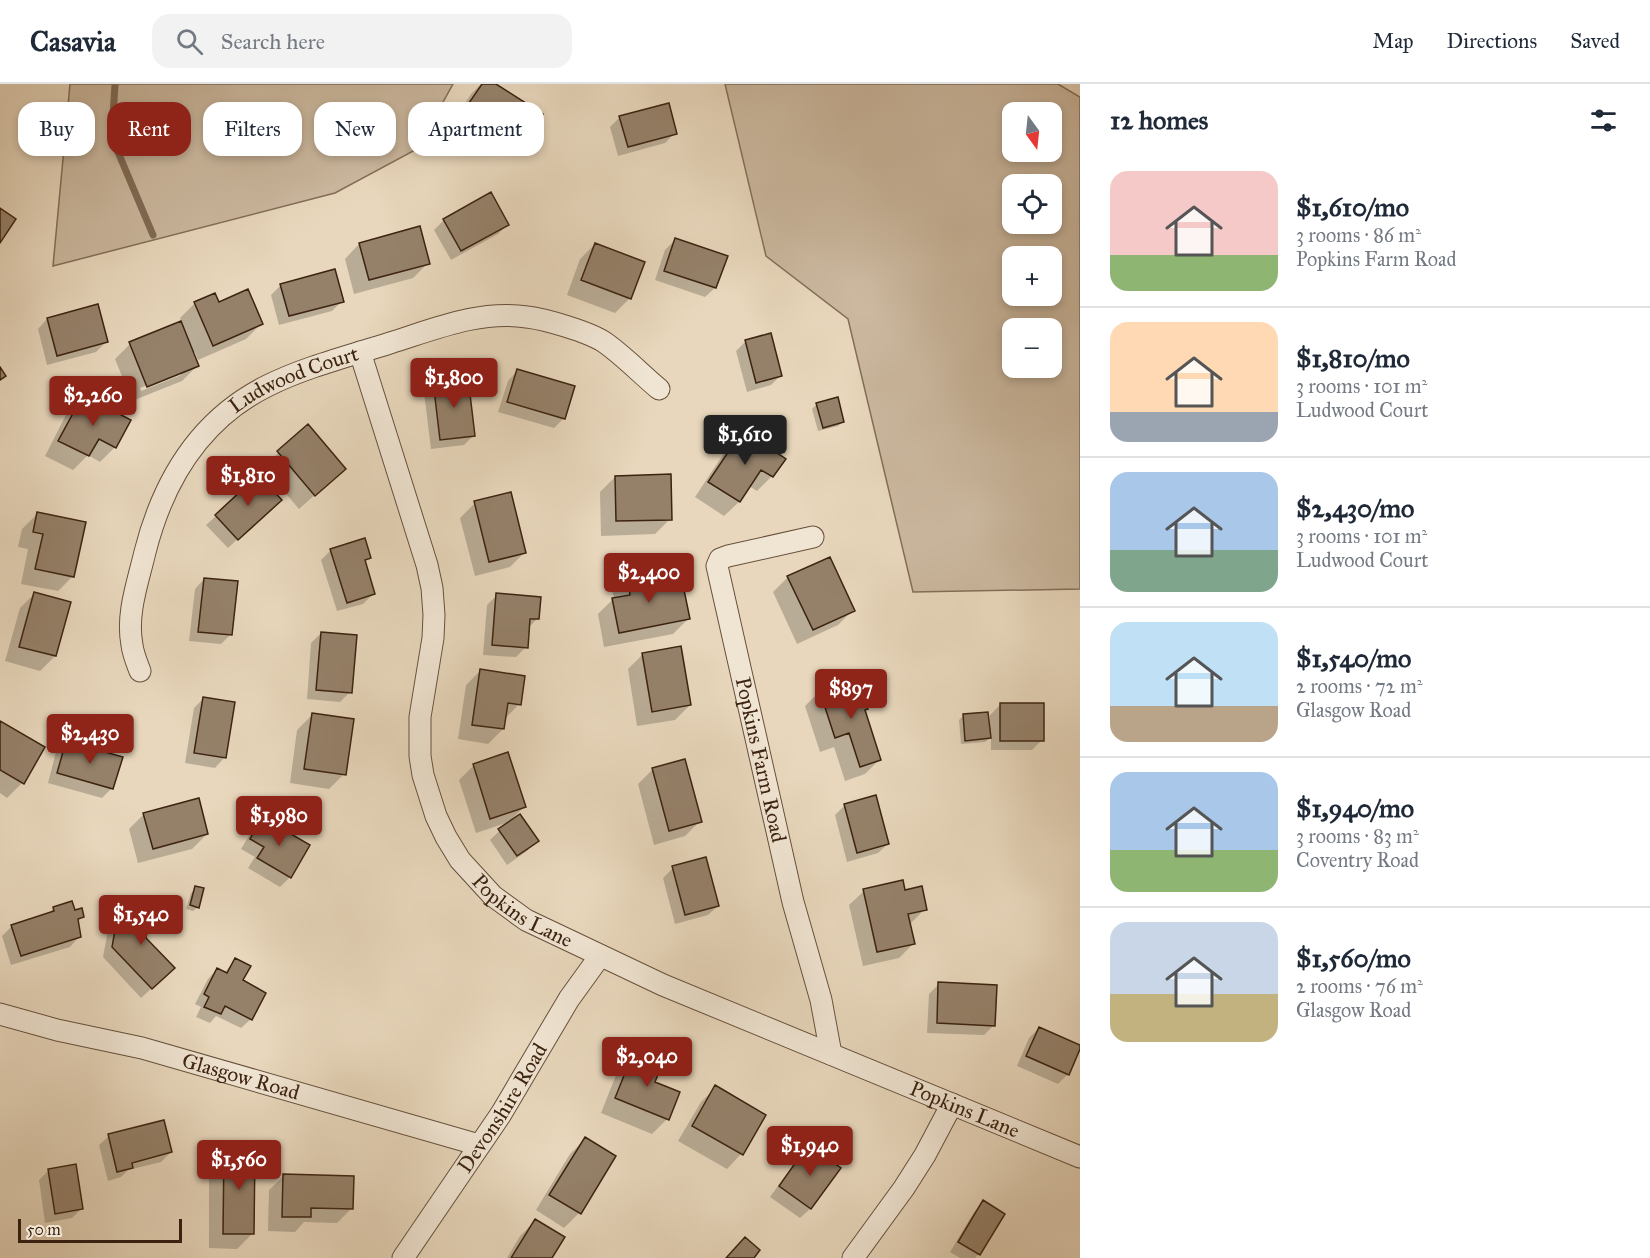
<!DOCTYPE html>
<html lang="en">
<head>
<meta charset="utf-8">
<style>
	body { margin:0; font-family:"IM FELL Great Primer",serif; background:#f2f2f3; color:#1f2937; height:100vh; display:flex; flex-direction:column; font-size:22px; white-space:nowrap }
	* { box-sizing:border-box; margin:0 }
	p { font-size:20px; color:#747a83 }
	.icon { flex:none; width:33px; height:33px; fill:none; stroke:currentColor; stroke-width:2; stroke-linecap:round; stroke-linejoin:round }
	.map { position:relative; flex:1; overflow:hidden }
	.sheet { display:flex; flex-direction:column; background:#fff; width:570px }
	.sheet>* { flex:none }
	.guide { position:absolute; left:18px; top:18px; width:570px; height:54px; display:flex; gap:12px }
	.needle { width:39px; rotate:165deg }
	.buttons { position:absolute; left:1002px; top:18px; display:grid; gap:12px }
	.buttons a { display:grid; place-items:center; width:60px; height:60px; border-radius:12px; background:#fff; box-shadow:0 3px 9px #0003; font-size:30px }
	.scale { position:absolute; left:18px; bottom:15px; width:164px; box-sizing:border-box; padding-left:6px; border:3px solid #3c2311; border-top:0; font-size:16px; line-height:21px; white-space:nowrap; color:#3c2311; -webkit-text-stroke:4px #f0e5d3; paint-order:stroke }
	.price { position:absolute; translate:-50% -51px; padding:0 14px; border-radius:6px; background:#8f2418; color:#fff; font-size:20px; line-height:39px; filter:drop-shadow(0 2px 3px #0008) }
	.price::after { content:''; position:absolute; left:50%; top:36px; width:18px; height:14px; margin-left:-9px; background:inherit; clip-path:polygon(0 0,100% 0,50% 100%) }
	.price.active { background:#222; color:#fff }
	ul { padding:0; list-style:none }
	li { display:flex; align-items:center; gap:18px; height:150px; padding:0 30px }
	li+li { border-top:2px solid #e0e1e3 }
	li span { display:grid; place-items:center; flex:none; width:168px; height:120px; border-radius:18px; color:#555 }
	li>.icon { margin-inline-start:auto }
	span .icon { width:72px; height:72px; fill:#fffc; stroke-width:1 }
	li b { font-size:26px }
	h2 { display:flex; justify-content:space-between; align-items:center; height:72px; padding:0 30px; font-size:26px }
	.pill { padding:0 21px; border-radius:18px; background:#fff; box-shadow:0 3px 9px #0003; font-size:21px; line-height:54px }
	.pill.active { background:#8f2418; color:#fff }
	header { display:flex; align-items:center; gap:36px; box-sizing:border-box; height:84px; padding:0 30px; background:#fff; border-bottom:2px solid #e0e1e3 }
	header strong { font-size:28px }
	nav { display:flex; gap:33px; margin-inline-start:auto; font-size:21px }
	.search { width:420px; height:54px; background:#f2f2f3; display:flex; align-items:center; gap:15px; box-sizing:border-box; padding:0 21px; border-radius:18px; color:#747a83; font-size:22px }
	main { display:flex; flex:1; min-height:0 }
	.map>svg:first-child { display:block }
	.green { fill:#cbb89f; stroke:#846e58; stroke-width:1.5; fill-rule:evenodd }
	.shadow { fill:#0003; fill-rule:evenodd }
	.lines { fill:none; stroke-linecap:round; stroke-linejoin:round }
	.stream { stroke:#806a55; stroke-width:7 }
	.building { fill:#95816a; stroke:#3c2311; stroke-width:1.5 }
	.minor-casing { stroke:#67503c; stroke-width:23 }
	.minor { stroke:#f0e5d3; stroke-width:21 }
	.labels { text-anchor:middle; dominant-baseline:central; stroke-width:4.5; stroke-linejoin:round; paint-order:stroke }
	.street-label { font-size:21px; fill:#3c2311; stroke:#f0e5d3 }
</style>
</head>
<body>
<header>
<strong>Casavia</strong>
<div class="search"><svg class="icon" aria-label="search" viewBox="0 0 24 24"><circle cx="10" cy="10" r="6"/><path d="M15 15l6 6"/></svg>Search here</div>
<nav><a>Map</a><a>Directions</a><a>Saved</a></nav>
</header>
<main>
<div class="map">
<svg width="1080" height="1174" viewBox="0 0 1080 1174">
	<rect width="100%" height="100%" fill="#e8d7bc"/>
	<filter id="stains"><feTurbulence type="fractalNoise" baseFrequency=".00333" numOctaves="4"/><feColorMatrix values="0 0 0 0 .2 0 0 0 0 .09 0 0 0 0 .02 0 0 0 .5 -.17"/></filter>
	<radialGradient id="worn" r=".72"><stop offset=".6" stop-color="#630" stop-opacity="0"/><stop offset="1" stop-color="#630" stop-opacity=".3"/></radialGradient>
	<!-- green -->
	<path class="green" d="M70,0H453L417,65L335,109L53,182Z
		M725,0H1058L1080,13V505L913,508L848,235L766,172ZM1012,28H1052V68H1012ZM1012,100H1052V140H1012ZM1012,172H1052V212H1012ZM1012,244H1052V284H1012Z"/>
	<!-- shadow -->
	<path class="shadow" d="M481,0H494L529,49L514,64L497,53L481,70L447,47L471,10Z
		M620,33L675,49L665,59L618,72L610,43Z
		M444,136L507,141L498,150L451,176L434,146Z
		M675,156L715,204L705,213L655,196L665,166Z
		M359,160L428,179L413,194L354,210L345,175Z
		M595,160L630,214L615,229L567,211L580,175Z
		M281,201L342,217L332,227L279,241L271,211Z
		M195,219L218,220L261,240L246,255L198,276L195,268L192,269L197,282L182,297L132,317L115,275L130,260L182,239L180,234ZM181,288V291L141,307L140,304Z
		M47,235L106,258L96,268L47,281L38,245Z
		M746,257L781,291L771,301L747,308L736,267Z
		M517,287L564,334L554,344L498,328L508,297Z
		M434,298L474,351L464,361L431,365L424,308Z
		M83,312L115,363L100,378L88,371L73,386L45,372L68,327Z
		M817,320L843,338L838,342L818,347L812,325Z
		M308,342L344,385L299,425L263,383Z
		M743,348L784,375L772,392L757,407L749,402L739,418L724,432L695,413L728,363Z
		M615,393L670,435L655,450L601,452L600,408Z
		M475,419L525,468L510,483L475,492L460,434Z
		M270,425L228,464L206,441L216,432Z
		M37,430L73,492L58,507L21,500L28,465L18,463L22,445Z
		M331,466L369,473L364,479L373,510L363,520L337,527L321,476Z
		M627,491L655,507L688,535L673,550L604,563L598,530L614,514L612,506Z
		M788,493L853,526L838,541L797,560L773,508Z
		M204,495L231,550L221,560L189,557L195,505Z
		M35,509L55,572L40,587L5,577L20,524Z
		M497,511L538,534L528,544L526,563L516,573L483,571L487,521Z
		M321,549L350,608L340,618L307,615L311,559Z
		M643,570L690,621L675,636L637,642L628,585Z
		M481,586L519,620L504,636L503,645L488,660L458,655L466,601Z
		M820,607L854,614L867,625L864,627L880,675L865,690L845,697L834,663L820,668L805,622Z
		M204,614L224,674L215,684L185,679L194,624Z
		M1000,621L1042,656L1032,666H991V653L985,658L961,660L959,636L964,631L990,640V631Z
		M312,631L344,690L329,705L290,699L297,646Z
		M0,639L22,699L7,714L0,709Z
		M66,658L112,704L102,714L48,699L56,668Z
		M474,681L524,723L512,735L537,757L527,767L507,781L490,756L509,738L476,749L459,696Z
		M653,685L700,737L685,752L654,761L638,700Z
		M845,721L888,760L878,769L847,778L835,731Z
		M144,730L207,750L192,765L138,779L129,745Z
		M262,735L290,793L280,803L248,784L255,773L241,765L253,745Z
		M673,784L718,822L708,831L675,840L663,794Z
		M196,804L198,823L193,827L186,825L191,809Z
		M864,807L904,808L925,825L909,841L914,859L899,874L863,882L849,821Z
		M54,824L74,828L83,832L77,838L79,853L70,863L11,881L2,852L12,842L46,832Z
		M119,831L144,851L163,894L141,914L103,873L109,841Z
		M235,876L251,935L241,944L216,932L210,939L196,933L201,923L195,920L208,895L217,885L224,889Z
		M939,900L994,941L984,951L927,949L929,910Z
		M1039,944L1068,990L1058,1000L1017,982L1029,954Z
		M633,971L653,999L667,1035L652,1050L601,1029L618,986Z
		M716,1003L764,1031L741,1070L727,1085L678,1057L701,1018Z
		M109,1052L171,1068L161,1078L128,1086L121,1093L108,1097L99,1061Z
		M585,1055L614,1073L579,1129L564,1144L536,1126L570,1070Z
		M808,1063L839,1084L810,1125L800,1134L770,1113L799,1073Z
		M224,1066L252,1150L237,1165L209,1164V1081Z
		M49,1086L82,1124L72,1134L45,1139L39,1096Z
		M284,1092L352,1124L337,1139L304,1138L295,1148L268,1147L269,1106Z
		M983,1118L979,1170L975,1174H960L950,1168L974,1128Z
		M535,1137L551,1174H507L520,1152Z"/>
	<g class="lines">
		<!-- stream -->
		<path class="stream" d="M115,0L113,32L115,61L153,151"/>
	</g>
	<!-- building -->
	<path class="building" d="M482,0H496L543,30L530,50L510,37L497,56L460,32Z
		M669,19L677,50L628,63L619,32Z
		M491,108L509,141L461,167L443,135Z
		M0,124L16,135L0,159Z
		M420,142L430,180L369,196L359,159Z
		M675,154L728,172L716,204L664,187Z
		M595,159L645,178L631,215L581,196Z
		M335,185L344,218L289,232L280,200Z
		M248,205L263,240L213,262L194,218L215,209L219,218Z
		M98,220L108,258L57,272L47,234Z
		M181,237L199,282L147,303L129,258Z
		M771,249L782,292L756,299L745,256Z
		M0,283L6,292L0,296Z
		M517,285L575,302L565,335L507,318Z
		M468,293L475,352L440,356L433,297Z
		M83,311L131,336L116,364L99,355L89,372L58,357Z
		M838,313L844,338L823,344L816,319Z
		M308,340L346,385L315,412L277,367Z
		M743,346L786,375L773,393L761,386L740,418L708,398Z
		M671,390L672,436L616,437L615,392Z
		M258,391L282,416L238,456L215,431Z
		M511,408L526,469L489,478L474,417Z
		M37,428L86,438L74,493L35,485L43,450L33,448Z
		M365,454L371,474L365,476L375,510L347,519L330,465Z
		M830,473L855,527L813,546L787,492Z
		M653,485L656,506L683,501L690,535L619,549L612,514L630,511L627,490Z
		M204,494L238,497L232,551L198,548Z
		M34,508L71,518L56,572L19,563Z
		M496,509L541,513L539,535H530L528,564L492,561Z
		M321,548L357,551L352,609L316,606Z
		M681,562L691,621L652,628L642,569Z
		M480,585L525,592L521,621L508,619L504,645L472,641Z
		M849,595L855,613L863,610L868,625L865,626L881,676L860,683L849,649L835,654L819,605Z
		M203,613L235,618L226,674L194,669Z
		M1000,619H1044V657H1000Z
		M988,628L991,654L965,657L963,630Z
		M312,629L354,635L346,691L304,685Z
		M0,637L45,663L24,700L0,686Z
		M66,657L123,673L113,705L57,689Z
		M508,668L526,723L490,735L473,680Z
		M685,675L702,738L669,747L652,684Z
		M876,711L889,760L857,769L844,720Z
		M199,714L208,750L153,765L143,729Z
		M520,730L539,757L517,772L498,745Z
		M262,733L310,761L291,794L257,774L264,763L250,755Z
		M706,773L719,822L685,831L672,782Z
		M903,796L905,806L922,802L927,826L908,830L915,860L877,868L863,805Z
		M195,802L204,804L199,824L190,821Z
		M72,817L75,826L82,824L84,833L78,835L81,853L21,872L11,841L54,827L53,823Z
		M148,820L162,836L146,851V854L175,884L152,905L112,863L118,829L133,832Z
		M235,874L251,882L243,896L266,909L252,936L225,922L221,930L204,923L209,913L204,910L217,884L227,889Z
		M938,898L997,901L995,942L937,939Z
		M1039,943L1080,961V965L1069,991L1026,972Z
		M633,969L662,981L655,998L680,1008L669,1036L615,1014Z
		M715,1001L766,1031L743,1071L692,1042Z
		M164,1036L172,1068L132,1079L133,1084L117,1088L108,1050Z
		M585,1053L616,1072L581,1130L549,1111Z
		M808,1061L841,1084L811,1125L779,1102Z
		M224,1064H255L254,1150H223Z
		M76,1080L83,1125L55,1130L48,1085Z
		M283,1090L354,1092L353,1125L311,1124V1133H282Z
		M983,1116L1005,1130L980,1171L958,1158Z
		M535,1135L565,1153L552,1174H511Z
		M745,1153L760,1166L754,1174H726Z"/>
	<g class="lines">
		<!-- minor casing -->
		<g class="minor-casing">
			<g id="minor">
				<path id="s1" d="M360,268L427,481L432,504L434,531L433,554L420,633V672L423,691L436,732L446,753L460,776L493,812L526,836L663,901L1080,1073"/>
				<path id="s2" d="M813,453L728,472L720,475L717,482L793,818L821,916L831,970"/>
				<path id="s3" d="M140,587C137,579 133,570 132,561C126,530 138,498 145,468C163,397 199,336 267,302C305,283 349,272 390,259C435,245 479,226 527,233C545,235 589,248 604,258C623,271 641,290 659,305"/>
				<path id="s4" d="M0,930L57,946L142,964L479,1061"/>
				<path id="s5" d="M403,1174L501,1030L569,915L600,872"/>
				<path d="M853,1174L904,1104L925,1071L952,1020"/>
			</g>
		</g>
		<!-- minor -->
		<use href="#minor" class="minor"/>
	</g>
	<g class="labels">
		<!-- street labels -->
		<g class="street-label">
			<text stroke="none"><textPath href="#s3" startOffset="362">Ludwood Court</textPath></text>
			<text stroke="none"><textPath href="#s2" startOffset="302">Popkins Farm Road</textPath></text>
			<text stroke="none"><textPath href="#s1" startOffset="610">Popkins Lane</textPath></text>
			<text stroke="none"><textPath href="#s4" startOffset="249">Glasgow Road</textPath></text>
			<text stroke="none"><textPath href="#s5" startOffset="180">Devonshire Road</textPath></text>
			<text stroke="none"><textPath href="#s1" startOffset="1096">Popkins Lane</textPath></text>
		</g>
	</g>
	<rect width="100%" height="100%" filter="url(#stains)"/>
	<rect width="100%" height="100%" fill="url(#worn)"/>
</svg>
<div class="buttons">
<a><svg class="needle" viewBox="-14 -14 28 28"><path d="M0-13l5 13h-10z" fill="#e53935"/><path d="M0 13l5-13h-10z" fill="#747a83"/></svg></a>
<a><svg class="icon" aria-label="locate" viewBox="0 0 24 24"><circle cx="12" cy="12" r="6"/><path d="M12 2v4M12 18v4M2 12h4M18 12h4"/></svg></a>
<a>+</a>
<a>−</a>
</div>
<div class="scale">50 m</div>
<b class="price" style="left:454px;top:325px">$1,800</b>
<b class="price" style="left:93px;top:343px">$2,260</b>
<b class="price active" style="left:745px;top:382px">$1,610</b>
<b class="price" style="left:248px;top:423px">$1,810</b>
<b class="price" style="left:649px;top:520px">$2,400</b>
<b class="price" style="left:851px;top:636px">$897</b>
<b class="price" style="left:90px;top:681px">$2,430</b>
<b class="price" style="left:279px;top:763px">$1,980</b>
<b class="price" style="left:141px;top:862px">$1,540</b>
<b class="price" style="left:647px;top:1004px">$2,040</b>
<b class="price" style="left:810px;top:1093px">$1,940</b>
<b class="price" style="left:239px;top:1107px">$1,560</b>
<div class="guide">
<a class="pill">Buy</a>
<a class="pill active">Rent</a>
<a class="pill">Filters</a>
<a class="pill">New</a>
<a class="pill">Apartment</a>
</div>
</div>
<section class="sheet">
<h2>12 homes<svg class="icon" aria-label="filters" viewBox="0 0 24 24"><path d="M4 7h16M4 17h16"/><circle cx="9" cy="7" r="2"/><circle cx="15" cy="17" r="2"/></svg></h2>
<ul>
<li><span style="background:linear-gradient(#f6c9c9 70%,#8fb573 0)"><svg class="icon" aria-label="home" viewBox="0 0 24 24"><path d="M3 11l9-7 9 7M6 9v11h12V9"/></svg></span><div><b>$1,610/mo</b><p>3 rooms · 86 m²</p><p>Popkins Farm Road</p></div></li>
<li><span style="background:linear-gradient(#ffd9b3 75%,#9aa5b1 0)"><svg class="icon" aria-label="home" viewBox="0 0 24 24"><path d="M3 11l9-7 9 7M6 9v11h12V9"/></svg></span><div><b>$1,810/mo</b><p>3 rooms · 101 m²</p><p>Ludwood Court</p></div></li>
<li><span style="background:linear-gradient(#a9c7e8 65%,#7fa58c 0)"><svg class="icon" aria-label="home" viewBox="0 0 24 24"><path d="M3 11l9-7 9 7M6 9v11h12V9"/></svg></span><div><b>$2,430/mo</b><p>3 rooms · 101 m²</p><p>Ludwood Court</p></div></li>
<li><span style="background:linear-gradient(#bfe0f5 70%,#b9a48a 0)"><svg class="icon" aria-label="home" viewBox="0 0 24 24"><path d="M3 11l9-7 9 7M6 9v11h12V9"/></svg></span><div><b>$1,540/mo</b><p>2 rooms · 72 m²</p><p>Glasgow Road</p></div></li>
<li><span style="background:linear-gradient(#a9c7e8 65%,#8fb573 0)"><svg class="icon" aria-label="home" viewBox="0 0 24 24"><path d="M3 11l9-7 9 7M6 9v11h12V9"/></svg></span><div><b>$1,940/mo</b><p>3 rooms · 83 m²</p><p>Coventry Road</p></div></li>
<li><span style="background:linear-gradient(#c9d6e8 60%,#c2b280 0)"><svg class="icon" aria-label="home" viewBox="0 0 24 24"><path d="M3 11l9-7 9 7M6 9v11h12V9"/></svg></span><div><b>$1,560/mo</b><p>2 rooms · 76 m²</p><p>Glasgow Road</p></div></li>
</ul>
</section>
</main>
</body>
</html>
